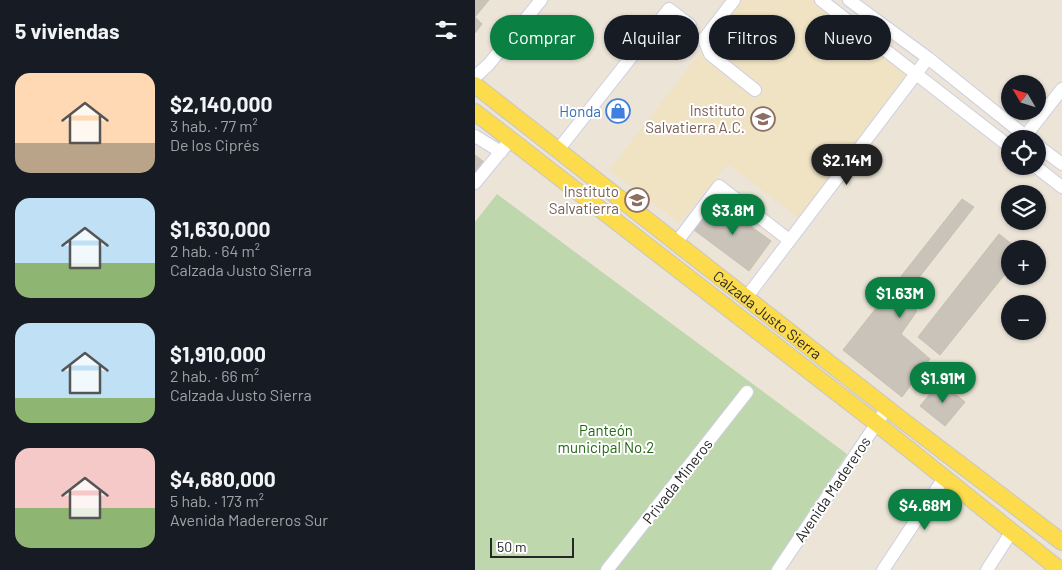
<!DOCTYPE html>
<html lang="es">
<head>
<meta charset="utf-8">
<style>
	body { margin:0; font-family:Barlow,sans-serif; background:#20242c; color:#f1f3f6; height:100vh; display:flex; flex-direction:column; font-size:19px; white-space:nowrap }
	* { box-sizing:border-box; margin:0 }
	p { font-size:16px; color:#9ea1a6 }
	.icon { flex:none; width:28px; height:28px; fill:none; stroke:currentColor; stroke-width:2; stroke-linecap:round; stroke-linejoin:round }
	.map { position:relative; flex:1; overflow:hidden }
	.details { display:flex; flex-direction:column; background:#171b24; width:475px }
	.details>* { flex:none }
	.banner { position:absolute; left:15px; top:15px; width:475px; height:45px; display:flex; gap:10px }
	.needle { width:32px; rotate:308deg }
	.fabs { position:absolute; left:526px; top:75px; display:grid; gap:10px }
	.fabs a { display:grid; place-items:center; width:45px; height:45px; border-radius:50%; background:#171b24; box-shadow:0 1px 4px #0004; font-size:25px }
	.scale { position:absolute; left:15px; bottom:12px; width:84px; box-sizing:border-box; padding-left:5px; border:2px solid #272727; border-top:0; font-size:14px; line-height:18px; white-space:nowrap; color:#272727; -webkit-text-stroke:4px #fff; paint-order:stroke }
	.price { position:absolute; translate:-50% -42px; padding:0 11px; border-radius:18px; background:#0b8043; color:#fff; font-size:16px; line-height:32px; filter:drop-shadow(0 1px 2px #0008) }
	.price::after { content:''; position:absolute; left:50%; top:30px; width:15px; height:11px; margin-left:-8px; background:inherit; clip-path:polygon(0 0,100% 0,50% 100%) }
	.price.active { background:#222; color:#fff }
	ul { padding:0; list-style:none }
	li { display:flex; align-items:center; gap:15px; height:125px; padding:0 15px }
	li span { display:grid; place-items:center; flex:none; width:140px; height:100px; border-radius:15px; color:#555 }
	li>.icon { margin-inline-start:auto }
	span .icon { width:60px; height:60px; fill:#fffc; stroke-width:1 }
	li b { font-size:21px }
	h2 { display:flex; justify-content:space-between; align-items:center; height:60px; padding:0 15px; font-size:21px }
	.pill { padding:0 18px; border-radius:22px; background:#171b24; box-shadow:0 1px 4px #0004; font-size:18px; line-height:45px }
	.pill.active { background:#0b8043; color:#fff }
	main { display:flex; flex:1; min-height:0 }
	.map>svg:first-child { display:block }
	.education { fill:#efe3c4 }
	.cemetery { fill:#bfd7ad }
	.building { fill:#c9c3ba; stroke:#c7c0b1 }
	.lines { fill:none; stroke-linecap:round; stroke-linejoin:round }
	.minor-casing { stroke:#cccfe2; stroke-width:14 }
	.major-casing { stroke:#c7c7c7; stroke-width:18 }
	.minor { stroke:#fff; stroke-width:12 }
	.major { stroke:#fcdb4c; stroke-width:16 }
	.labels { text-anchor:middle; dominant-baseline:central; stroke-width:4; stroke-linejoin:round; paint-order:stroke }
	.education-label { font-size:15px; fill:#785e54; stroke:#fff; text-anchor:end }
	.shop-label { font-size:15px; fill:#366cbe; stroke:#fff; text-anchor:end }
	.street-label { font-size:15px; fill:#272727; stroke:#fff }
	.park-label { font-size:15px; fill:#216813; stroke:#fff }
</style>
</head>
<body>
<main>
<section class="details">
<h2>5 viviendas<svg class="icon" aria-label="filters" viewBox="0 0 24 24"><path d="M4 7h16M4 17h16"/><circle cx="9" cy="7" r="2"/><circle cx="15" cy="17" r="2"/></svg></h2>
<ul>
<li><span style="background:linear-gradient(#ffd9b3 70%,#b9a48a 0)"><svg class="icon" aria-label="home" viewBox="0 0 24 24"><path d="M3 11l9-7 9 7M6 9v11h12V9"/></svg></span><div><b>$2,140,000</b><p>3 hab. · 77 m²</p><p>De los Ciprés</p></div></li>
<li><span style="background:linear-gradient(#bfe0f5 65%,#8fb573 0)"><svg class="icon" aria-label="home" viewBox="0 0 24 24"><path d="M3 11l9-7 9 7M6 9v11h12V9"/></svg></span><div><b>$1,630,000</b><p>2 hab. · 64 m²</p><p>Calzada Justo Sierra</p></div></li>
<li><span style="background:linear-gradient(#bfe0f5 75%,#8fb573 0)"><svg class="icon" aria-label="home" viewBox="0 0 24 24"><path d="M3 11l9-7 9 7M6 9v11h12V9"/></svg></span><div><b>$1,910,000</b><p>2 hab. · 66 m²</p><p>Calzada Justo Sierra</p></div></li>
<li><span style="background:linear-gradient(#f6c9c9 60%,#8fb573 0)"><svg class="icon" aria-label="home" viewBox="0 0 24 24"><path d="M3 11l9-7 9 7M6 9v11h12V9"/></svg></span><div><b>$4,680,000</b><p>5 hab. · 173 m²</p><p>Avenida Madereros Sur</p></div></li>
</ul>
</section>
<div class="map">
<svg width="587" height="570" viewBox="0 0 587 570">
	<rect width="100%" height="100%" fill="#ece4d7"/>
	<!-- education -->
	<path class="education" d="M266,0H345L439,74L325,219L253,164L204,223L134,170Z"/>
	<!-- cemetery -->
	<path class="cemetery" d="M22,194L372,454L296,570H0V222Z"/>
	<!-- building -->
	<path class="building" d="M0,0H14L0,17L7,24L0,33Z
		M0,155L13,165L5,176L0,172Z
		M487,199L499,207L428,298L442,311L426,334L455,359L427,397L368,350Z
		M241,201L296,241L274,271L219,230Z
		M524,234L543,249H535V268L465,355L443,337Z
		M465,382L490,402L470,426L445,406Z"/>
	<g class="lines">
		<!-- minor casing -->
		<g class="minor-casing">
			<path id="minor" d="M259,0L229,39L235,54L280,90
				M346,0L535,147
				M374,0L453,58L554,139
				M0,77L14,64L66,0
				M0,136L26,152
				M548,139L587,89
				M562,145L587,164
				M83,150L194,9L215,25
				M560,166L587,187
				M0,183L36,139
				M201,243L244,186L314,240
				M271,298L453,58
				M132,570L272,392
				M303,570L412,408
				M408,570L469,478
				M512,570L537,531"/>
		</g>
		<!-- major casing -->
		<g class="major-casing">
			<g id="major">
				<path id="s1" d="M0,85L422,416L587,542"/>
				<path d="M0,112L401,423L585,570"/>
			</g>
		</g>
		<!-- minor -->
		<use href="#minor" class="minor"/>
		<!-- major -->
		<use href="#major" class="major"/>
	</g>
	<!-- icons -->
	<defs>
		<g id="shop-ring" transform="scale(1.25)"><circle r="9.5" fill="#fff" stroke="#3f7fe0" stroke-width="1.5"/><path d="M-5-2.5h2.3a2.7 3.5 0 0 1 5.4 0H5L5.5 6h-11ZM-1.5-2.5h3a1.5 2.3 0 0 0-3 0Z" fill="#3f7fe0"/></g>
		<g id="school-ring" transform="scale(1.25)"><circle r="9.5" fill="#fff" stroke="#8d6e63" stroke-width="1.5"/><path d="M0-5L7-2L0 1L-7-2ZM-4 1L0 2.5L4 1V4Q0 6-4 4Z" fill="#8d6e63"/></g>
		<g id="university-ring" transform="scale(1.25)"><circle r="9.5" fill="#fff" stroke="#8d6e63" stroke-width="1.5"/><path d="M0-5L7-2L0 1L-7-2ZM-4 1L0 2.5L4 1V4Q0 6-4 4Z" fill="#8d6e63"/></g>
	</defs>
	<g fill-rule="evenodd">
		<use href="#shop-ring" x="143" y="111"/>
		<use href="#school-ring" x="288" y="119"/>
		<use href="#university-ring" x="162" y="200"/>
	</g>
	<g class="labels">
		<!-- education labels -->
		<g class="education-label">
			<text x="270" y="110">Instituto<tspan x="270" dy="17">Salvatierra A.C.</tspan></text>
			<text x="144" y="191">Instituto<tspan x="144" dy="17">Salvatierra</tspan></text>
		</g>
		<!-- shop labels -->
		<g class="shop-label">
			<text x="126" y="111">Honda</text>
		</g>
		<!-- street labels -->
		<g class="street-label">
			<text stroke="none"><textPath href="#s1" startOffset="372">Calzada Justo Sierra</textPath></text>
			<text transform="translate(202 481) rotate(-52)">Privada Mineros</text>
			<text transform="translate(357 489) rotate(-56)">Avenida Madereros</text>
		</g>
		<!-- park labels -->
		<g class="park-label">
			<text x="131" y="430">Panteón<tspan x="131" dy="17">municipal No.2</tspan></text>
		</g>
	</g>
</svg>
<div class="fabs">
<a><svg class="needle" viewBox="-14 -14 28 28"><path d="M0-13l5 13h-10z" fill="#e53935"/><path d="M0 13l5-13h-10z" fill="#9ea1a6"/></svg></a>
<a><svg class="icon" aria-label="locate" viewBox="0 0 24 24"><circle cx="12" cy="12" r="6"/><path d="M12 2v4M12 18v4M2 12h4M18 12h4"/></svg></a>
<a><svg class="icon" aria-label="layers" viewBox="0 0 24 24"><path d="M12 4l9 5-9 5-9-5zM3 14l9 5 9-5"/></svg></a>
<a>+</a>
<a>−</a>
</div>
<div class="scale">50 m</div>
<b class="price active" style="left:372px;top:186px">$2.14M</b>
<b class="price" style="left:258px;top:236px">$3.8M</b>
<b class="price" style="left:425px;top:319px">$1.63M</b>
<b class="price" style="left:468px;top:404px">$1.91M</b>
<b class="price" style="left:450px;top:531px">$4.68M</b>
<div class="banner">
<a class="pill active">Comprar</a>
<a class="pill">Alquilar</a>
<a class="pill">Filtros</a>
<a class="pill">Nuevo</a>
</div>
</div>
</main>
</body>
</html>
